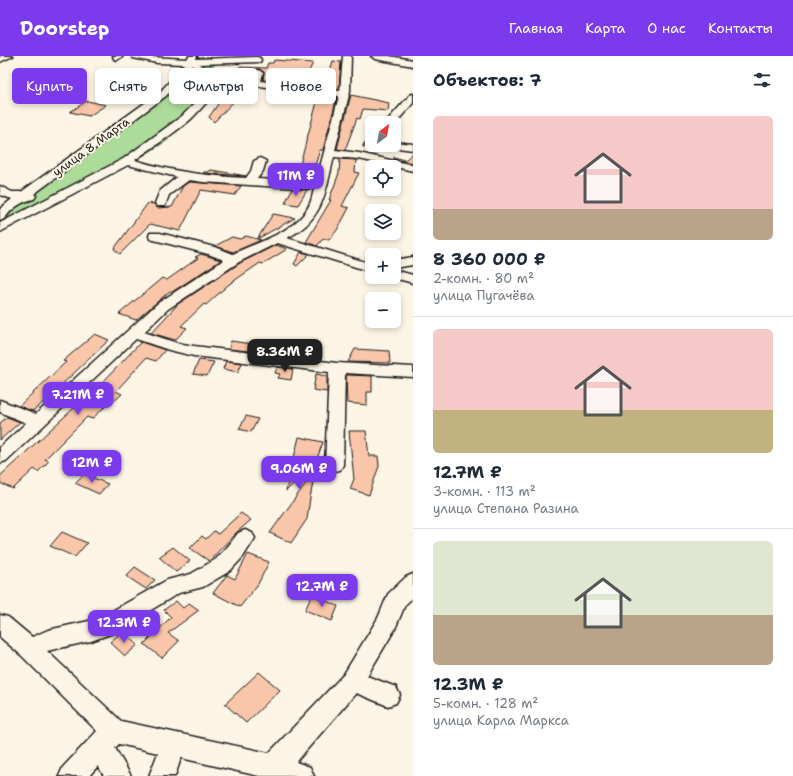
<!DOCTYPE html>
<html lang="ru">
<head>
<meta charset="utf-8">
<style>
	body { margin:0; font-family:"Shantell Sans",sans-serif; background:#f6f6f7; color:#1f2937; height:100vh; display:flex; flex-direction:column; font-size:15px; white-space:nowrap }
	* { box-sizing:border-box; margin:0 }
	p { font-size:13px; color:#747a83 }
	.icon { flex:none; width:22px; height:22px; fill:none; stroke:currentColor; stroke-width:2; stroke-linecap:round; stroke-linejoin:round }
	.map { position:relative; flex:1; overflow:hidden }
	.side { display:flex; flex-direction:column; background:#fff; width:380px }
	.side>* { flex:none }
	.hud { position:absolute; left:12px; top:12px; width:341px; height:36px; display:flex; gap:8px }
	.needle { width:26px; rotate:31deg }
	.buttons { position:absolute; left:365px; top:60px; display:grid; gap:8px }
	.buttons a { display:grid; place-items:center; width:36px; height:36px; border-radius:6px; background:#fff; box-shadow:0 2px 6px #0003; font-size:20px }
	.price { position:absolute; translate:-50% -34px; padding:0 9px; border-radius:8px; background:#7c3aed; color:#fff; font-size:13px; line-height:26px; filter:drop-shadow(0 1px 2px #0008) }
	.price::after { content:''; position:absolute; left:50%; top:24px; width:12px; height:9px; margin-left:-6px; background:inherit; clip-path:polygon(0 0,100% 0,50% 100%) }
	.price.current { background:#222; color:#fff }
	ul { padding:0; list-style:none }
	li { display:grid; align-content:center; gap:8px; height:212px; padding:0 20px }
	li+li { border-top:1px solid #e0e1e3 }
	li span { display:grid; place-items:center; height:124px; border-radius:6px; color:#555 }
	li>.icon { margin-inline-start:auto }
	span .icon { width:72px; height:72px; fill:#fffc; stroke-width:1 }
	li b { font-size:17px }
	h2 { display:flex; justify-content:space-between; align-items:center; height:48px; padding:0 20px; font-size:17px }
	.pill { padding:0 14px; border-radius:6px; background:#fff; box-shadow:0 2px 6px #0003; font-size:14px; line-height:36px }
	.pill.current { background:#7c3aed; color:#fff }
	header { display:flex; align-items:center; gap:24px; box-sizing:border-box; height:56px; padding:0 20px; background:#7c3aed; color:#fff }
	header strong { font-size:19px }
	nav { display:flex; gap:22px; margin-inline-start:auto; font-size:14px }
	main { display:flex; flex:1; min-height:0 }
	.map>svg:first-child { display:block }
	.green { fill:#acdb9a; stroke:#647c5b }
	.building { fill:#f9c6a9; stroke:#1c1c1c }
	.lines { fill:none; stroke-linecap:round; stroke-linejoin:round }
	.minor-casing { stroke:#1c1c1c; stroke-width:3 }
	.minor { fill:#fcf5e5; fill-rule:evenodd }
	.labels { text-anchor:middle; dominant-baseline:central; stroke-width:4; stroke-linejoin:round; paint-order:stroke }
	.far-street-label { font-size:12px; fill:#1c1c1c; stroke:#fcf5e5 }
</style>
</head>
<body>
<header>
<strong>Doorstep</strong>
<nav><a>Главная</a><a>Карта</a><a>О нас</a><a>Контакты</a></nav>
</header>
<main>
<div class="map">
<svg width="413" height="720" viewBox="0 0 413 720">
	<rect width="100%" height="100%" fill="#fcf5e5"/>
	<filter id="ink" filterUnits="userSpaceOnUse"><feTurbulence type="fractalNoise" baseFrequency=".025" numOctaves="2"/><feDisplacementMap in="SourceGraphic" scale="8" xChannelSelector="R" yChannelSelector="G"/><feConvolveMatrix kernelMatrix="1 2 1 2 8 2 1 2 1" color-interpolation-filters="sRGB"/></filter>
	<g filter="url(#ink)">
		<!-- green -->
		<path class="green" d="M223,4L214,9L210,15L214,25L222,31L180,65L168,67L169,71L165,78L169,80L168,84L143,100L131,99L2,167L23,143L128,66L191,7Z"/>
		<!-- building -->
		<path class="building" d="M274,4L313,7L302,29L263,24L264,16L259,13L255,14L249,28L246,29H231L239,11L266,12L268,7H273Z
			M333,5L341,6L339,33L325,32Z
			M225,38L240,39L214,66L209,61Z
			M322,39L337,41L323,94H320L310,124L296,123L317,46L320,47Z
			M351,39L389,47L388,55L363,53L360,63L357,62L345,94L337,93Z
			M87,45L106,49L89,60L70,56Z
			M413,97V107L394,103V101L405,104Z
			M340,103L356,104L355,116L359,117L342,150L349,152L337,174L329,184L323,183L317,190L306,186L331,144H329L339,117Z
			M211,114L246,120L203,117L204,116H208Z
			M189,126L241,130L235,139L201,134L180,175L150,168L120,198L114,193L148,147L154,148L157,152L172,151L183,130Z
			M292,133L307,134L298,149L285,147Z
			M273,158L295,162L257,183Z
			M246,180L261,184L233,196L215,190L232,181L240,183Z
			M276,189L287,193L263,208L260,207L228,229L206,249L204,248L181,270L187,272L175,284L151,277L178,248L240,207Z
			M301,196L309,198L297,210L294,208Z
			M201,198L221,204L172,236L170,235L136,264L119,258L162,222L167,224L198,202L195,201Z
			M95,278L109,284L37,352L32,355L19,350L66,306L63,305Z
			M231,285L251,288L248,295L229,293Z
			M141,286L165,294L156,305L146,302L116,335L122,338L112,347H109L92,363L87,361L45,403L49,405L38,416L34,413L13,433L0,427V420L99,329H100Z
			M283,292L299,293L297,301L281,299Z
			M355,293L389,295L390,307L348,306Z
			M199,304L214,306L207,320L193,318Z
			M226,305L242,307L238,316L223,313Z
			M277,311L293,313L291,324L278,322L280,318L275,317Z
			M316,318L327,320V336L313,334Z
			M346,319L372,320V336H367V349L347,347Z
			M246,360L258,363L251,376L239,373Z
			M7,361L20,366L0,384V367Z
			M349,375H366L369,400H378L379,410L369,439L350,433L354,423Z
			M299,381L323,386L318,400L310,442L307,463L291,487L270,477L311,420L306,416L286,435Z
			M84,418L108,428L99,438L75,427Z
			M241,457L251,464L237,476L209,505L190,492L202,480L206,483L214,475L218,478Z
			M62,476L87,487L75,501L50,490Z
			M173,491L190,505L176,516L159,501Z
			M248,498L269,506L258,528L240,551L213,537L227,519L235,523Z
			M135,511L155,524L146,533L126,520Z
			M312,539L338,550L332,565L305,554Z
			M176,545L183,552L189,547L199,554L168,577L179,585L162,602L144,588L171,561L164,554Z
			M123,575L138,589L125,600L110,586Z
			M259,616L280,634L246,667L225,648Z"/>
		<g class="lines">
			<!-- minor casing -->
			<g class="minor-casing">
				<path id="minor" d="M0,0H13L0,6Z
					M113,0H123L117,4L114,3Z
					M132,0L187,3L189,0H197L196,3L257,1L260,2L261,4L260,6L200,8L212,22L215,32L220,30L246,31L250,29L256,15L259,14L263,17L261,25L340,35L343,0H351L350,35L335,94L359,97L413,109V115L359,103L334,101C325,136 324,164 287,182L372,208V216L277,187L239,206L168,253L144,276L177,287L194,290L337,307L413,311V321L345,317L343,409L340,414L334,415L328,414L325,409L329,316L194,300L169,294L136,283L6,405L0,407V391L26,367L0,356V344L36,358L158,247L224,204L208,198L150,183L149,180L150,177H160L218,192L233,198C256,187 287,178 303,159C310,151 312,142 314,133L203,126L189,124L169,139L165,150H157L155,147L160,135L177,121L128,109L0,176V167L123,103L182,60L205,37V25L192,9L185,20L166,40L34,138L36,140L34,143C25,145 19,148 12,154C7,158 6,163 0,165V153L12,143L0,139V130L12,136H21L160,36L178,16L184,8L157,7L133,2ZM259,30L339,40L316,126L257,123L263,115L266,105L260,102L254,105L251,115L246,122C207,120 173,116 135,104C153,91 173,78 190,64C197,58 210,41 216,38C228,32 251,44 259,30Z
					M371,0H389L413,4V10L375,3Z
					M413,38V47L394,69V67H385L410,39Z
					M372,86V89H381L380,91L369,93L364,90L365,88Z
					M394,86L413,88V94L390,91L389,89H394Z
					M413,201V209L394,212V204Z
					M394,214L413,219V227L390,221H394Z
					M245,474L252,477L255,482L243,501L230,515L203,531L179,537L113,577L91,585L47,595L121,665L269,697L344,618L378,562L388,538L406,521L413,518V541L405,549L395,573L367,620L396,631L400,639L396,647L388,650L356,637L296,706L310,711L314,720H259L181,702L175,720H149L158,697L119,688L115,692L131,720H104L98,710L89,720H59L63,711L97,675L21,599L0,581V559L8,561L32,581L48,574L98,563L167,524L191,518L216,503L229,489L238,477Z"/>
			</g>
			<!-- minor -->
			<use href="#minor" class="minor"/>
		</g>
	</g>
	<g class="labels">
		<!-- far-street labels -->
		<g class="far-street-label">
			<text transform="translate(91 91) rotate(-36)">улица 8 Марта</text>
		</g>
	</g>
</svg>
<div class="buttons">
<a><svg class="needle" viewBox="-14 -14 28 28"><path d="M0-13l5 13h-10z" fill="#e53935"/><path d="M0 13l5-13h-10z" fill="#747a83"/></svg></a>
<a><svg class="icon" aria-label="locate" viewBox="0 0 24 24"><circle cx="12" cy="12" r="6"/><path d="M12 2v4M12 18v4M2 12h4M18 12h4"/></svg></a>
<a><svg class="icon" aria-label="layers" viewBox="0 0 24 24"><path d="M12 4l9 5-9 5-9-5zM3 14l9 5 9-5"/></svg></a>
<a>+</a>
<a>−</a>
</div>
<b class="price" style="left:296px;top:141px">11M ₽</b>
<b class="price current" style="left:285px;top:317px">8.36M ₽</b>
<b class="price" style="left:78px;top:360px">7.21M ₽</b>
<b class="price" style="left:92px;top:428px">12M ₽</b>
<b class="price" style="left:299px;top:434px">9.06M ₽</b>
<b class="price" style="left:322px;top:552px">12.7M ₽</b>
<b class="price" style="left:124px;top:588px">12.3M ₽</b>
<div class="hud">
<a class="pill current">Купить</a>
<a class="pill">Снять</a>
<a class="pill">Фильтры</a>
<a class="pill">Новое</a>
</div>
</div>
<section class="side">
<h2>Объектов: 7<svg class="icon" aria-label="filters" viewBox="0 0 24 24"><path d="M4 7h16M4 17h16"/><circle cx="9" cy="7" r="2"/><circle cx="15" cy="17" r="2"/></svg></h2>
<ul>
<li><span style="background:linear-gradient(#f6c9c9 75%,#b9a48a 0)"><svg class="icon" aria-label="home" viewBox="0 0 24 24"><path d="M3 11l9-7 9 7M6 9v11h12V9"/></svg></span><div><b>8 360 000 ₽</b><p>2-комн. · 80 m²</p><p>улица Пугачёва</p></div></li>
<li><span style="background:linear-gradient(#f6c9c9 65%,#c2b280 0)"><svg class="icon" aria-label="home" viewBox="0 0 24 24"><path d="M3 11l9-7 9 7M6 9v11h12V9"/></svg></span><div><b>12.7M ₽</b><p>3-комн. · 113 m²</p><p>улица Степана Разина</p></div></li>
<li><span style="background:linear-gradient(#dfe7d0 60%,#b9a48a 0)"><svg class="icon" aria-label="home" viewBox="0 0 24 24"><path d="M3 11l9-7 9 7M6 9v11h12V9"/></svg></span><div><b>12.3M ₽</b><p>5-комн. · 128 m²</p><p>улица Карла Маркса</p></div></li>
</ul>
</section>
</main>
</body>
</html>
